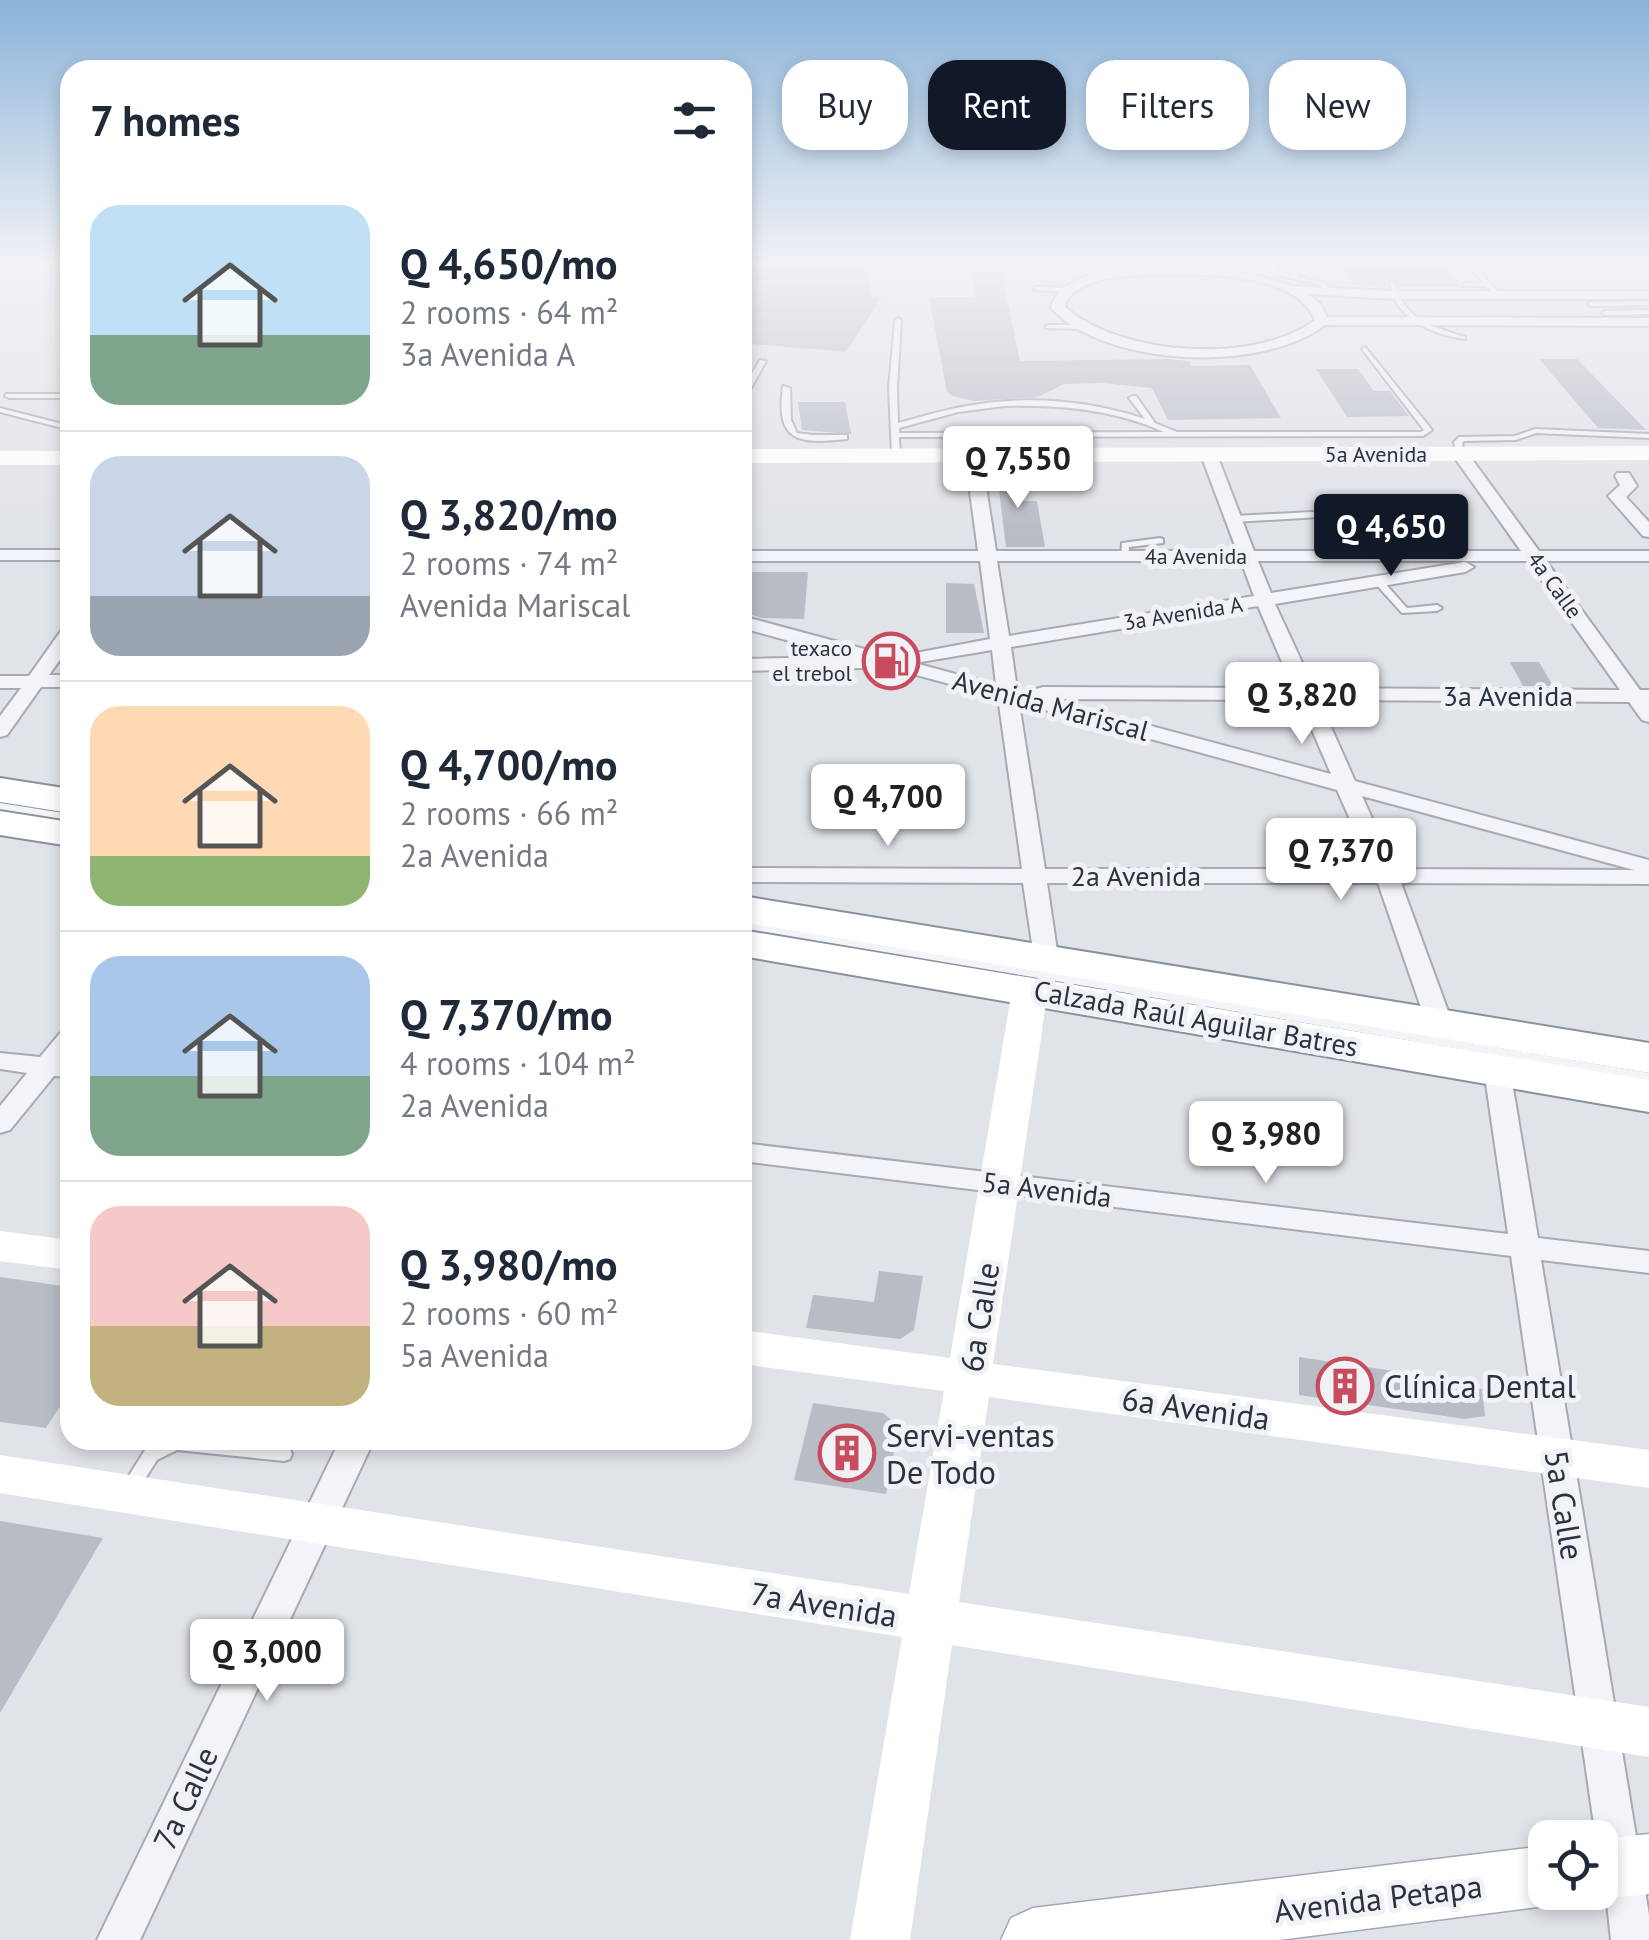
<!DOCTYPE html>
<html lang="en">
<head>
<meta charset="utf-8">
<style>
	body { margin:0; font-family:"PT Sans",sans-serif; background:#f6f6f7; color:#1f2937; height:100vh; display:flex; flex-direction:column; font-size:38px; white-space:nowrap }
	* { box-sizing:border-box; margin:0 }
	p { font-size:32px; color:#747a83 }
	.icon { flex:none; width:55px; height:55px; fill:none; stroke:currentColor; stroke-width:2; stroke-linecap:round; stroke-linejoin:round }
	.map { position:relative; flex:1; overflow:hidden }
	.drawer { position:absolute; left:60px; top:60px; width:692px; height:1390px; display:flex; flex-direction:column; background:#fff; border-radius:30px; box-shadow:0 5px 15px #0003 }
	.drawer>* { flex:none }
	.banner { position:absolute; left:782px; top:60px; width:715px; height:90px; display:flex; gap:20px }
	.controls { position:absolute; left:1528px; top:1820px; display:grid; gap:20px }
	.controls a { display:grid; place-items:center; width:90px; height:90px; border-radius:20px; background:#fff; box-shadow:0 5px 15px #0003; font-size:50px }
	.price { position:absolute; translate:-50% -85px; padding:0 22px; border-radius:10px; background:#fff; color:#222; font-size:32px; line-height:65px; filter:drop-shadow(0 2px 5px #0008) }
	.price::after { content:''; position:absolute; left:50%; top:60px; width:30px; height:22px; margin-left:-15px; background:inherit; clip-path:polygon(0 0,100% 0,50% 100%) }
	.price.active { background:#111827; color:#fff }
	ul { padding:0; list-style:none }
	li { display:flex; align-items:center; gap:30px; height:250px; padding:0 30px }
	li+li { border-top:2px solid #e0e1e3 }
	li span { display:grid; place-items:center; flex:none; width:280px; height:200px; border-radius:30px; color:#555 }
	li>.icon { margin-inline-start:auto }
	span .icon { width:120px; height:120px; fill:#fffc; stroke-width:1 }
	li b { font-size:42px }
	h2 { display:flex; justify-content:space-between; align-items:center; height:120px; padding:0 30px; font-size:42px }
	.tag { padding:0 35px; border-radius:30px; background:#fff; box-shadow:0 5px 15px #0003; font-size:35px; line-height:90px }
	.tag.active { background:#111827; color:#fff }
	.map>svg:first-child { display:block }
	.building { fill:#b8bcc5 }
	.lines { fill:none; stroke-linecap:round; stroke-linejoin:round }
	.lane-casing { stroke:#a6aab2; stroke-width:4 }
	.street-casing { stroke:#a6aab2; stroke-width:4 }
	.primary-casing { stroke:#a0a8b3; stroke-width:3 }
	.highway-casing { stroke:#88919e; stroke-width:4 }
	.lane { fill:#f3f4f7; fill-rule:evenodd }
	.street { fill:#f3f4f7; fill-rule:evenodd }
	.secondary { fill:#fff; fill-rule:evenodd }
	.primary { fill:#fff; fill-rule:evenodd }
	.highway { fill:#fff; fill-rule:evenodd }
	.labels { text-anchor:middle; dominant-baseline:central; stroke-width:10; stroke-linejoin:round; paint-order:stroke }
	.far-street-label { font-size:22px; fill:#2a313f; stroke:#f0f2f6 }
	.far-poi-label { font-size:22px; fill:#2a313f; stroke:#f0f2f6; text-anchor:end }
	.street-label { font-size:28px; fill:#2a313f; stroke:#f0f2f6 }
	.near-street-label { font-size:32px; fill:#2a313f; stroke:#f0f2f6 }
	.near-poi-label { font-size:32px; fill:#2a313f; stroke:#f0f2f6; text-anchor:start }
</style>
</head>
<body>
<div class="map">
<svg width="1649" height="1940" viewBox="0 0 1649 1940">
	<rect width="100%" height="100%" fill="#e0e3e8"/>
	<!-- building -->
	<path class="building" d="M865,264L871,296L882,297L846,352L742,343V265Z
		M1337,264H1442L1460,282L1459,287H1400L1391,278L1387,280V287L1353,285Z
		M1001,272L1020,361L1167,359L1189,361L1191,366L1250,365L1281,418L1168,420L1152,388L1101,383L1064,384L1038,397L974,401L953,396L947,392L929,297H976L973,273Z
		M1539,359H1577L1646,430L1598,428Z
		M1316,369H1358L1374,391H1390L1409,416L1347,417Z
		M798,402H845L851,434L802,430Z
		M996,466H1020L1022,501H1037L1045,547H1006Z
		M742,572H808L804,619L762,618L742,612Z
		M946,583L974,584L984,633H946Z
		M1510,662H1539L1553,686H1523Z
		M879,1271L923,1276L914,1330L900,1339L806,1328L813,1295L874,1302Z
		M0,1277L70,1287V1391L46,1428L0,1422Z
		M1299,1357L1394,1371L1390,1376L1482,1389L1485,1416L1465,1419L1299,1395Z
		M813,1403L883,1413L899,1426L886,1494L794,1480Z
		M0,1521L103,1538L0,1713Z"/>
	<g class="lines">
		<!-- lane casing -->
		<g class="lane-casing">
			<path id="lane" d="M1107,264H1113V266L1108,267Z
				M1270,264H1276L1278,272L1292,275L1288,264H1294L1299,277L1326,284L1329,292L1324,293L1321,286L1316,284L1273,274Z
				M1467,264H1473L1500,294V296H1496L1486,286H1462L1464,283L1483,282Z
				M1390,282L1395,283C1404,320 1433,327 1465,337V339C1433,335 1393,318 1390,282Z
				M1036,287L1068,288L1071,290L1068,292L1034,290Z
				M1649,301V305L1591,306L1588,304L1591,302Z
				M1649,310V314L1605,315L1602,313L1605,311Z
				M898,318L901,320L897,388L898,423C921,417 943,410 967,406C1025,395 1089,400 1145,419L1129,398L1133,396H1136L1155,423L1177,432H1421L1424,430L1362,349L1365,347L1432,430L1423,436L899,437L900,455L896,457L892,455L889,388L895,320ZM1004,406C1059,405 1113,409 1164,432L899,433V428L958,412Z
				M1048,325H1078L1081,327L1078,329L1046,328L1045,327Z
				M760,360L766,361L750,390H744L743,388Z
				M783,386L790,388L791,420L797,433L812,435H847V439C799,444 775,443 783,386Z
				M6,394H70V398H9L5,396Z
				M0,408L70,426V430L0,412Z
				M1535,429L1649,434V438L1536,433L1516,440L1464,441L1462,443L1464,454L1460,456L1456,454L1454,442L1459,437L1515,436Z
				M1350,510L1353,511V515L1234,522L1230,519L1234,516Z
				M1160,538L1163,539V543L1129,547L1128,558L1121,556L1122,543Z
				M1378,578L1381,579L1407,608L1437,605L1442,608L1437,611L1402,613L1373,581Z
				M0,803L70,814V820L0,809Z
				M742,920L1649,1073V1081L742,928Z
				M166,1440H211L284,1447L290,1449L292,1454L290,1459L284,1461L177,1450L157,1460L136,1493L130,1495L124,1493L121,1488L145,1450Z"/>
		</g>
		<!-- street casing -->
		<g class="street-casing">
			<path id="street" d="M1140,267L1206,268L1256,275L1292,286L1393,291H1649V299H1393L1308,294L1320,303L1327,317L1649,318V326L1325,325C1263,373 1106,368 1051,308C1059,274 1111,270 1140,267ZM1168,274C1211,275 1295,273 1315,320C1255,365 1121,356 1065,307C1072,274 1141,275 1168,274Z
				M973,450L981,455L996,551H1237L1201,455L1209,450L1217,455L1254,551H1521L1452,454L1460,449L1466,451L1539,551H1649V561H1546L1640,690H1649V722L1642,720L1629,702L1319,700L1355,781L1649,860V884L1401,883L1452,1022L1439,1030L1426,1022L1378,883H1047L1058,957L1046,964L1034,957L1023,883L742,882V868L1022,869L998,697L872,663L863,668L742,671V659L848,657L742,628V616L894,657L990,639L980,561H742V551H978L965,455ZM997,561H1241L1254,596L1009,636ZM1258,561H1528L1620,690L1314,688L1275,604L1465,572L1474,567L1465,562L1271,593ZM1258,606L1293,688L1043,687L1036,689L1034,695L1017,690L1011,647ZM992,650L996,685L915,663ZM1050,699L1299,700L1331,774ZM1019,703L1337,790L1372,869H1045ZM1362,796L1634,870L1395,869Z
				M1617,473H1629L1637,486L1626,497L1649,522V537L1643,536L1608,496L1620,485L1615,476Z
				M0,550H70V560H0Z
				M70,626V646L49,675H70V687H41L7,735L0,737V716L21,688H0V676H29L63,628Z
				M70,1030V1055L66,1060L70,1061V1077L54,1076L10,1130L0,1133V1106L27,1073L0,1069V1053L40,1057L61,1032Z
				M1497,1062L1510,1070L1538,1238L1649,1251V1273L1541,1260L1649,1915V1940H1611L1600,1838H1596L1511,1256L742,1161V1143L1508,1234L1484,1070Z
				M340,1440H374L140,1940H97Z"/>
		</g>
		<!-- primary casing -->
		<g class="primary-casing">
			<path id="primary" d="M1649,1834V1894L1600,1899L1584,1892H1600V1839Z
				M1545,1846V1892H1569L1567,1897L1545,1906L1279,1940H1001L1011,1918L1033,1908Z"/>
		</g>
		<!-- highway casing -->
		<g class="highway-casing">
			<path id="highway" d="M0,778L70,789V813L0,802Z
				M0,811L70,822V846L0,835Z
				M742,896L1649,1043V1073L742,922Z
				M742,930L1649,1080V1112L742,956Z"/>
		</g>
		<!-- lane -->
		<use href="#lane" class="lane"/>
		<!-- street -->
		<use href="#street" class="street"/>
		<!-- secondary -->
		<path class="secondary" d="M1649,446V460L742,463V449Z
			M0,451H70V465H0Z
			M1030,979L1043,982L1048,990L993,1364L1649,1450V1488L989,1397L959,1602L1649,1707V1757L952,1645L910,1940H850L902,1637L0,1493V1455L909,1594L944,1391L742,1364V1330L950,1358L1012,990L1017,982Z
			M0,1231L70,1240V1270L0,1261Z"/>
		<!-- primary -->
		<use href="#primary" class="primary"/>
		<!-- highway -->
		<use href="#highway" class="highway"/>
	</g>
	<!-- sky -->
	<linearGradient id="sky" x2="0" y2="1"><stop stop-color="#8ab3da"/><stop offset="0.49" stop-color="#f1f2f5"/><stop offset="1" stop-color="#f1f2f5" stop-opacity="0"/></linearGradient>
	<rect width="1649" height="535" fill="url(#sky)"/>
	<!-- icons -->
	<defs>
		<g id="fuel-ring" transform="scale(2.875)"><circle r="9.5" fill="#f0f2f6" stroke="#c64c5e" stroke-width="1.5"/><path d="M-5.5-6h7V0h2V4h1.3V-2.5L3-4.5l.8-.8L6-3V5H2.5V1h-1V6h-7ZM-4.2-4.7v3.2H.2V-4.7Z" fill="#c64c5e"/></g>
		<g id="building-ring" transform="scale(2.875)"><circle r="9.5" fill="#f0f2f6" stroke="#c64c5e" stroke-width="1.5"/><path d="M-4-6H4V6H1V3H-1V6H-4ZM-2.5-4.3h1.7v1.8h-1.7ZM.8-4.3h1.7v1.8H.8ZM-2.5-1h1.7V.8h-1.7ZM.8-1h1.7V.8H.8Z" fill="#c64c5e"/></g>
	</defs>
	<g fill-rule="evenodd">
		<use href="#fuel-ring" x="891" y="661"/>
		<use href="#building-ring" x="1345" y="1386"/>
		<use href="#building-ring" x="847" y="1453"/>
	</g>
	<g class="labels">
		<!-- far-street labels -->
		<g class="far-street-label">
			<text x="1376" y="454">5a Avenida</text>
			<text x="1196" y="556">4a Avenida</text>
			<text transform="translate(1555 585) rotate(54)">4a Calle</text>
			<text transform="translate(1183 613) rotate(-9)">3a Avenida A</text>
		</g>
		<!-- far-poi labels -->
		<g class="far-poi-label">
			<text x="852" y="648">texaco<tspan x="852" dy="25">el trebol</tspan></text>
		</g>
		<!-- street labels -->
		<g class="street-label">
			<text x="1508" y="695">3a Avenida</text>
			<text transform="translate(1051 705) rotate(15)">Avenida Mariscal</text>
			<text x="1136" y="875">2a Avenida</text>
			<text transform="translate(1196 1018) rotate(10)">Calzada Raúl Aguilar Batres</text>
			<text transform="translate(1047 1189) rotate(7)">5a Avenida</text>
		</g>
		<!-- near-street labels -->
		<g class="near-street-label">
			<text transform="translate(979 1317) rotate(-81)">6a Calle</text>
			<text transform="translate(1196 1408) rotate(8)">6a Avenida</text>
			<text transform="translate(1565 1505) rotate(81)">5a Calle</text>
			<text transform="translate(824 1604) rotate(9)">7a Avenida</text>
			<text transform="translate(185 1798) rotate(-65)">7a Calle</text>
			<text transform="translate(1378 1898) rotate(-7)">Avenida Petapa</text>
		</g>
		<!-- near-poi labels -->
		<g class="near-poi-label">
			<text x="1384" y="1386">Clínica Dental</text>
			<text x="886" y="1435">Servi-ventas<tspan x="886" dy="37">De Todo</tspan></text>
		</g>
	</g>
</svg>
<div class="controls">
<a><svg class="icon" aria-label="locate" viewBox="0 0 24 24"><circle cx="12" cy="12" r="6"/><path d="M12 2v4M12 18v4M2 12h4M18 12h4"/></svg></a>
</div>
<b class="price" style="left:1018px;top:511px">Q 7,550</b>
<b class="price active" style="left:1391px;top:579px">Q 4,650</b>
<b class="price" style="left:1302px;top:747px">Q 3,820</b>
<b class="price" style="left:888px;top:849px">Q 4,700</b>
<b class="price" style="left:1341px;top:903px">Q 7,370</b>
<b class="price" style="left:1266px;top:1186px">Q 3,980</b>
<b class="price" style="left:267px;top:1704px">Q 3,000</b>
<div class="banner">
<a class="tag">Buy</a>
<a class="tag active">Rent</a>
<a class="tag">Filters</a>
<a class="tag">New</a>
</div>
<section class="drawer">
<h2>7 homes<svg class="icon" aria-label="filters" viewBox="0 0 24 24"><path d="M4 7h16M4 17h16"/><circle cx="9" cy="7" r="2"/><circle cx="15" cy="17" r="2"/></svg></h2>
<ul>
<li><span style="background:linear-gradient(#bfe0f5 65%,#7fa58c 0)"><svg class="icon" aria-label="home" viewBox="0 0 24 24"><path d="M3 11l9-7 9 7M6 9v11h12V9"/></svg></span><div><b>Q 4,650/mo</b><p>2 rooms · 64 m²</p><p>3a Avenida A</p></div></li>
<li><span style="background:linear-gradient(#c9d6e8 70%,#9aa5b1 0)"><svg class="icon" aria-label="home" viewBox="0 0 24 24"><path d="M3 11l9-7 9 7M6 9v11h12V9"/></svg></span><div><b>Q 3,820/mo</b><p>2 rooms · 74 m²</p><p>Avenida Mariscal</p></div></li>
<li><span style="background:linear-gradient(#ffd9b3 75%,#8fb573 0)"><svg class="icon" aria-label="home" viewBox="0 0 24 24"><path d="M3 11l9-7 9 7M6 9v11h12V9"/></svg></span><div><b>Q 4,700/mo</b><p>2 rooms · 66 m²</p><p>2a Avenida</p></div></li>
<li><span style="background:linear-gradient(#a9c7e8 60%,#7fa58c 0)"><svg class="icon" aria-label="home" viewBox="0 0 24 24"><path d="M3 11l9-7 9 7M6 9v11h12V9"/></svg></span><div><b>Q 7,370/mo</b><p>4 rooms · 104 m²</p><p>2a Avenida</p></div></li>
<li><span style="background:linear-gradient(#f6c9c9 60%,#c2b280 0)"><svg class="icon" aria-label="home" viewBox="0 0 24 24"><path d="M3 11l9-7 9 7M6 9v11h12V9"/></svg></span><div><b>Q 3,980/mo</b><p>2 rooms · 60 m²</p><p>5a Avenida</p></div></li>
</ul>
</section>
</div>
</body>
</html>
